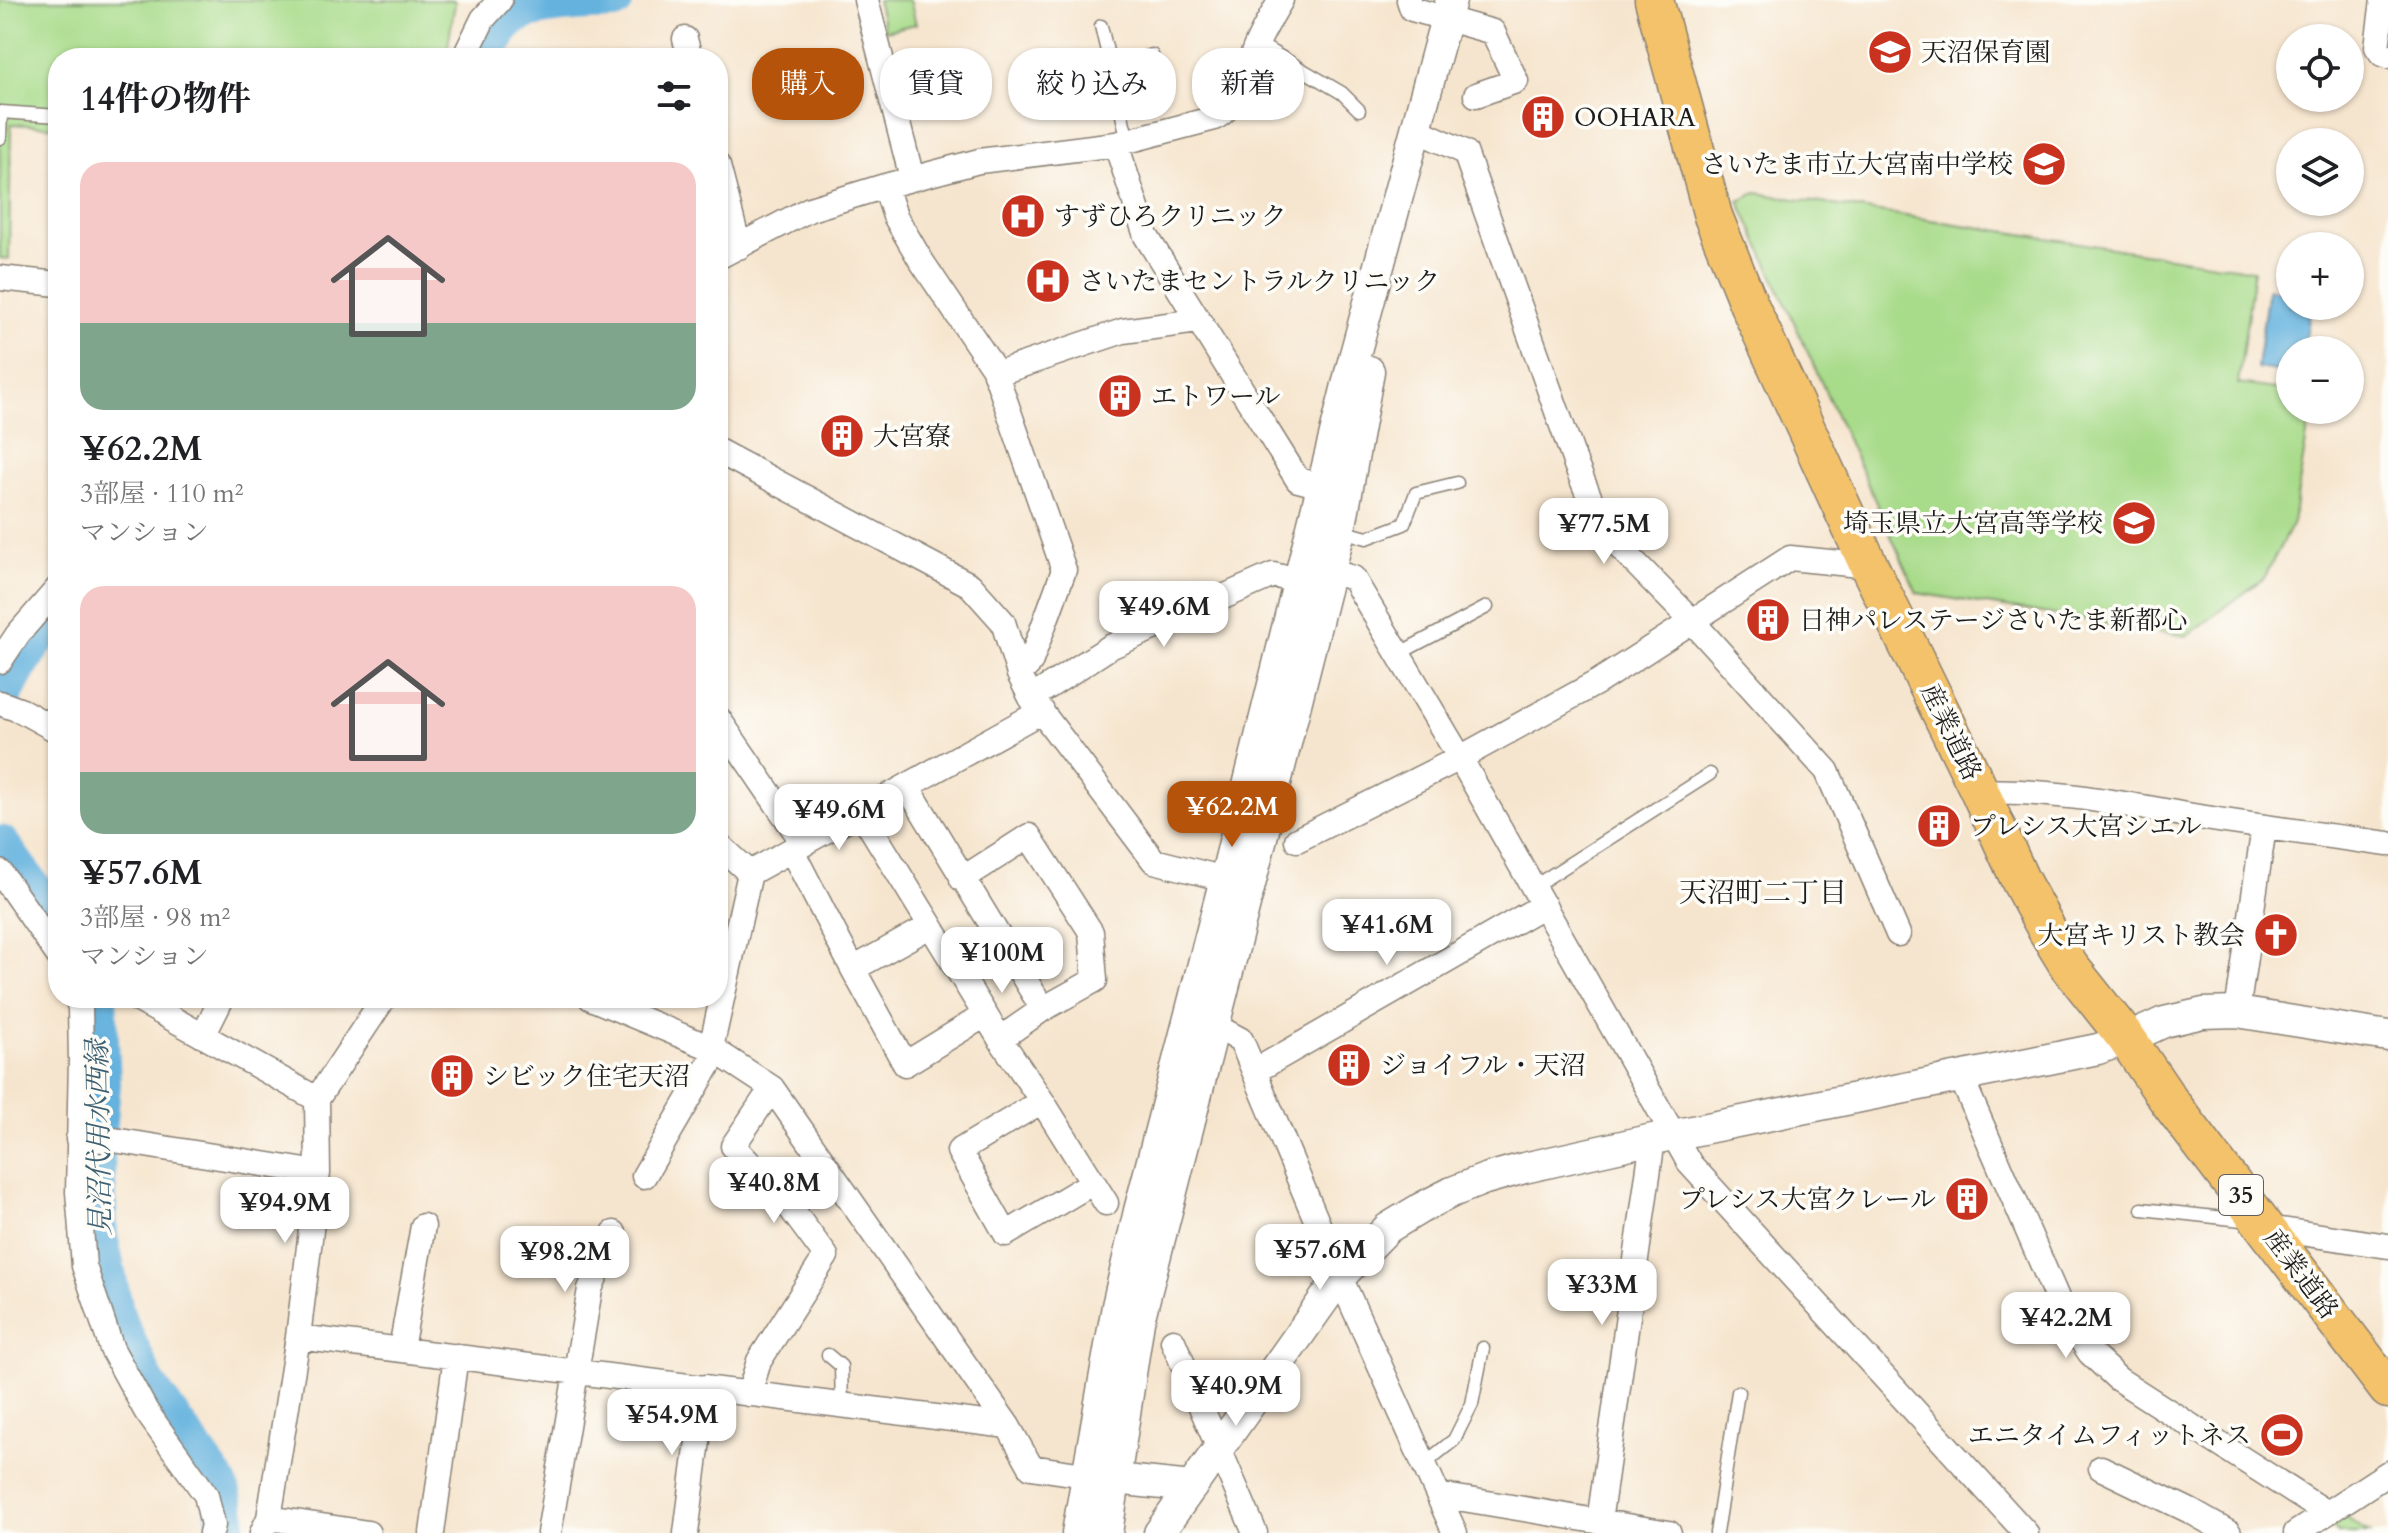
<!DOCTYPE html>
<html lang="ja">
<head>
<meta charset="utf-8">
<style>
	body { margin:0; font-family:Cardo,"Noto Serif JP",serif; background:#f2f2f2; color:#202124; height:100vh; display:flex; flex-direction:column; font-size:30px; white-space:nowrap }
	* { box-sizing:border-box; margin:0 }
	p { font-size:26px; color:#757577 }
	.icon { flex:none; width:44px; height:44px; fill:none; stroke:currentColor; stroke-width:2; stroke-linecap:round; stroke-linejoin:round }
	.map { position:relative; flex:1; overflow:hidden }
	.sheet { position:absolute; left:48px; top:48px; width:680px; height:960px; display:flex; flex-direction:column; background:#fff; border-radius:32px; box-shadow:0 2px 6px #0004 }
	.sheet>* { flex:none }
	.top-card { position:absolute; left:752px; top:48px; width:760px; height:72px; display:flex; gap:16px }
	.buttons { position:absolute; left:2276px; top:24px; display:grid; gap:16px }
	.buttons a { display:grid; place-items:center; width:88px; height:88px; border-radius:50%; background:#fff; box-shadow:0 2px 6px #0004; font-size:40px }
	.price { position:absolute; translate:-50% -68px; padding:0 18px; border-radius:16px; background:#fff; color:#222; font-size:26px; line-height:52px; filter:drop-shadow(0 2px 4px #0008) }
	.price::after { content:''; position:absolute; left:50%; top:48px; width:24px; height:18px; margin-left:-12px; background:inherit; clip-path:polygon(0 0,100% 0,50% 100%) }
	.price.active { background:#b45309; color:#fff }
	ul { padding:0; list-style:none }
	li { display:grid; align-content:center; gap:16px; height:424px; padding:0 32px }
	li span { display:grid; place-items:center; height:248px; border-radius:24px; color:#555 }
	li>.icon { margin-inline-start:auto }
	span .icon { width:144px; height:144px; fill:#fffc; stroke-width:1 }
	li b { font-size:34px }
	h2 { display:flex; justify-content:space-between; align-items:center; height:96px; padding:0 32px; font-size:34px }
	.chip { padding:0 28px; border-radius:32px; background:#fff; box-shadow:0 2px 6px #0004; font-size:28px; line-height:72px }
	.chip.active { background:#b45309; color:#fff }
	.map>svg:first-child { display:block }
	.green { fill:#a8db8a; stroke:#627c53; stroke-width:2 }
	.water { fill:#65b2de; stroke:#40677d; stroke-width:2 }
	.lines { fill:none; stroke-linecap:round; stroke-linejoin:round }
	.river { stroke:#65b2de; stroke-width:40 }
	.service-casing { stroke:#898075; stroke-width:15 }
	.minor-casing { stroke:#898075; stroke-width:27 }
	.tertiary-casing { stroke:#898075; stroke-width:33 }
	.primary-casing { stroke:#898075; stroke-width:41 }
	.service { stroke:#fff; stroke-width:12 }
	.minor { stroke:#fff; stroke-width:24 }
	.tertiary { stroke:#fff; stroke-width:30 }
	.primary { stroke:#f4c26a; stroke-width:38 }
	.labels { text-anchor:middle; dominant-baseline:central; stroke-width:7; stroke-linejoin:round; paint-order:stroke }
	.shield { fill:#fdfcf7; stroke:#605f5e; stroke-width:2 }
	.shield-label { font-size:24px; font-weight:bold; fill:#1c1c1c }
	.poi-label { font-size:26px; fill:#1c1c1c; stroke:#fdfcf7; text-anchor:start }
	.street-label { font-size:26px; fill:#1c1c1c; stroke:#fdfcf7 }
	.neighbourhood-label { font-size:28px; fill:#1c1c1c; stroke:#fdfcf7 }
	.water-label { font-size:28px; font-style:italic; fill:#3d6073; stroke:#fdfcf7 }
</style>
</head>
<body>
<div class="map">
<svg width="2388" height="1533" viewBox="0 0 2388 1533">
	<rect width="100%" height="100%" fill="#fdfcf7"/>
	<filter id="ink" filterUnits="userSpaceOnUse"><feTurbulence type="fractalNoise" baseFrequency=".0125" numOctaves="2"/><feDisplacementMap in="SourceGraphic" scale="16" xChannelSelector="R" yChannelSelector="G"/><feConvolveMatrix kernelMatrix="1 2 1 2 8 2 1 2 1" color-interpolation-filters="sRGB"/></filter>
	<filter id="wash" filterUnits="userSpaceOnUse"><feTurbulence type="fractalNoise" baseFrequency=".006" numOctaves="4" result="noise"/><feDisplacementMap in="SourceGraphic" scale="32" xChannelSelector="R" yChannelSelector="G"/><feGaussianBlur stdDeviation="1.8" result="paint"/><feColorMatrix in="noise" values="0 0 0 0 0 0 0 0 0 0 0 0 0 0 0 0 0 1.4 0 .05"/><feComposite in="paint" operator="in"/></filter>
	<g filter="url(#wash)">
		<rect width="100%" height="100%" fill="#f6e5ce"/>
		<!-- green -->
		<path class="green" d="M0,0H454L455,3L446,58H58V127L11,124L9,259L0,258Z
			M877,0H910L916,24L885,31Z
			M1756,193L2254,270L2238,384L2290,391V410H2311L2293,522L2264,578L2187,636L1917,593L1739,201Z
			M2340,1514L2370,1533H2338L2327,1522Z"/>
		<!-- water -->
		<path class="water" d="M2268,289L2290,292V306H2311L2304,350H2290V373L2257,368Z"/>
		<g class="lines">
			<!-- river -->
			<path class="river" d="M486,58C491,43 499,25 513,16C536,2 587,1 614,0
				M0,701C15,668 33,639 58,612
				M0,845L58,924
				M97,998L101,1084L95,1156L98,1236L115,1316L145,1383L219,1486L226,1514V1533"/>
		</g>
	</g>
	<g filter="url(#ink)">
		<g class="lines">
			<!-- service casing -->
			<g class="service-casing">
				<path id="service" d="M1101,26L1128,141
					M1257,43L1342,93L1359,110
					M1111,66L1152,55
					M0,138L1,112L58,116
					M1342,531L1367,538L1404,524L1416,493L1457,483
					M1398,654L1487,607
					M1533,887L1710,774
					M2142,1209L2251,1221
					M828,1355L841,1366L842,1406
					M1425,1463L1454,1440L1472,1404L1483,1348
					M1716,1533L1738,1392"/>
			</g>
			<!-- minor casing -->
			<g class="minor-casing">
				<path id="minor" d="M866,0L912,178
					M1409,0L1412,9L1493,32L1516,81L1476,95
					M2383,0L2377,47L2382,54L2388,56
					M685,39L690,58
					M464,58L483,19L500,0
					M1417,130L1465,152L1576,465L1603,530L1691,620L1827,771L1898,934
					M1116,144L1146,236L1298,480L1321,486
					M718,166L739,247
					M885,186L895,216L920,259L994,369L1064,570L1030,663L1019,674
					M718,257L810,209L885,186L979,161L1116,144L1215,118C1240,103 1245,72 1256,46C1263,30 1272,15 1281,0
					M0,278L58,284
					M995,374L1123,331L1198,321
					M718,451L970,585L1003,622L1019,674L1031,698L1154,861L1225,879
					M1329,571L1353,578L1460,758L1690,1164L2026,1533
					M0,661L18,634L58,588
					M1031,698L1110,647L1273,575L1298,581
					M0,703L22,711L58,731
					M718,718L804,844
					M907,786L1043,1009
					M1980,792C2049,789 2119,803 2187,815C2254,826 2321,835 2388,844
					M861,812L1000,1039L1042,1101L1106,1203
					M1297,840L1460,758L1598,682L1790,558L1869,566
					M718,844L750,873
					M792,851L853,969L905,1064L985,1015
					M0,872L58,955
					M962,879L1029,836L1091,932L1095,980L1043,1009L1000,1039
					M853,969L930,926
					M77,998L80,1008L81,1060L78,1192L84,1266L112,1349L146,1411L206,1495L213,1525L211,1533
					M135,998L317,1099
					M591,998L711,1048L772,1088L1008,1426L1031,1467L1105,1478
					M2237,1012L2264,827
					M1215,1026L1241,1040L1340,1277L1455,1533
					M203,1036L222,998
					M711,1048L750,873L1042,711
					M1255,1071L1544,905
					M1961,1077L2064,1314L2090,1353L2118,1379L2325,1512
					M1042,1101L959,1151L1006,1234L1092,1183
					M78,1139L114,1140L318,1173
					M644,1176L717,1051
					M2267,1228L2388,1246
					M298,1337L1008,1426
					M1173,1341L1255,1533
					M401,1349L423,1226
					M749,1394L759,1361L826,1256L783,1198L733,1146L772,1088
					M2101,1468L2190,1511L2229,1533
					M1439,1495L1669,1533
					M269,1518L368,1533
					M1599,1522L1653,1139
					M262,1533L269,1518L298,1337L318,1173L317,1099L384,998
					M432,1533L456,1356
					M549,1533L590,1289L614,1233
					M686,1533L705,1387
					M2296,1533L2388,1473"/>
			</g>
			<!-- tertiary casing -->
			<g class="tertiary-casing">
				<path id="tertiary" d="M1115,1479L1192,1487
					M1077,1533L1117,1306L1139,1211L1225,879L1351,369L1451,0
					M1107,1533L1139,1321L1340,531L1369,371
					M1159,1533L1340,1277L1388,1228L1421,1208L1452,1192L1485,1179L1524,1168L1653,1139L2098,1049L2127,1039L2164,1022L2203,1013L2237,1012L2388,1036"/>
			</g>
			<!-- primary casing -->
			<g class="primary-casing">
				<path id="primary" d="M1654,0L1713,216L1749,305L1869,566L1980,792L2020,880L2047,930L2069,966L2127,1039L2169,1101L2388,1389"/>
			</g>
			<!-- service -->
			<use href="#service" class="service"/>
			<!-- minor -->
			<use href="#minor" class="minor"/>
			<!-- tertiary -->
			<use href="#tertiary" class="tertiary"/>
			<!-- primary -->
			<use href="#primary" class="primary"/>
		</g>
	</g>
	<!-- icons -->
	<defs>
		<g id="school-disc" transform="scale(2.3)"><circle r="9.5" fill="#c8321e" stroke="#fdfcf7"/><path d="M0-5L7-2L0 1L-7-2ZM-4 1L0 2.5L4 1V4Q0 6-4 4Z" fill="#fff"/></g>
		<g id="building-disc" transform="scale(2.3)"><circle r="9.5" fill="#c8321e" stroke="#fdfcf7"/><path d="M-4-6H4V6H1V3H-1V6H-4ZM-2.5-4.3h1.7v1.8h-1.7ZM.8-4.3h1.7v1.8H.8ZM-2.5-1h1.7V.8h-1.7ZM.8-1h1.7V.8H.8Z" fill="#fff"/></g>
		<g id="hospital-disc" transform="scale(2.3)"><circle r="9.5" fill="#c8321e" stroke="#fdfcf7"/><path d="M-5-5h3v3.5h4V-5h3V5h-3V1.5h-4V5h-3Z" fill="#fff"/></g>
		<g id="church-disc" transform="scale(2.3)"><circle r="9.5" fill="#c8321e" stroke="#fdfcf7"/><path d="M-1.2-6h2.4v3.5h3.3v2.4h-3.3V6h-2.4V-.1h-3.3v-2.4h3.3Z" fill="#fff"/></g>
		<g id="stadium-disc" transform="scale(2.3)"><circle r="9.5" fill="#c8321e" stroke="#fdfcf7"/><path d="M0-5a6.5 5 0 1 0 0 10a6.5 5 0 1 0 0-10ZM-3.5-1.8h7v3.6h-7Z" fill="#fff"/></g>
	</defs>
	<g fill-rule="evenodd">
		<use href="#school-disc" x="1890" y="52"/>
		<use href="#building-disc" x="1543" y="117"/>
		<use href="#school-disc" x="2044" y="164"/>
		<use href="#hospital-disc" x="1023" y="216"/>
		<use href="#hospital-disc" x="1048" y="281"/>
		<use href="#building-disc" x="1120" y="396"/>
		<use href="#building-disc" x="842" y="436"/>
		<use href="#school-disc" x="2134" y="523"/>
		<use href="#building-disc" x="1768" y="620"/>
		<use href="#building-disc" x="1939" y="826"/>
		<use href="#church-disc" x="2276" y="935"/>
		<use href="#building-disc" x="1349" y="1065"/>
		<use href="#building-disc" x="452" y="1076"/>
		<use href="#building-disc" x="1967" y="1199"/>
		<use href="#stadium-disc" x="2282" y="1435"/>
	</g>
	<g class="labels">
		<!-- shield labels -->
		<rect class="shield" x="2219" y="1175" width="44" height="40" rx="6"/>
		<g class="shield-label">
			<text x="2241" y="1195">35</text>
		</g>
		<!-- poi labels -->
		<g class="poi-label">
			<text x="1921" y="52">天沼保育園</text>
			<text x="1574" y="117">OOHARA</text>
			<text x="2013" y="164" text-anchor="end">さいたま市立大宮南中学校</text>
			<text x="1054" y="216">すずひろクリニック</text>
			<text x="1079" y="281">さいたまセントラルクリニック</text>
			<text x="1151" y="396">エトワール</text>
			<text x="873" y="436">大宮寮</text>
			<text x="2103" y="523" text-anchor="end">埼玉県立大宮高等学校</text>
			<text x="1799" y="620">日神パレステージさいたま新都心</text>
			<text x="1970" y="826">プレシス大宮シエル</text>
			<text x="2245" y="935" text-anchor="end">大宮キリスト教会</text>
			<text x="1380" y="1065">ジョイフル・天沼</text>
			<text x="483" y="1076">シビック住宅天沼</text>
			<text x="1936" y="1199" text-anchor="end">プレシス大宮クレール</text>
			<text x="2251" y="1435" text-anchor="end">エニタイムフィットネス</text>
		</g>
		<!-- street labels -->
		<g class="street-label">
			<text transform="translate(1951 732) rotate(64)">産業道路</text>
			<text transform="translate(2301 1274) rotate(53)">産業道路</text>
		</g>
		<!-- neighbourhood labels -->
		<g class="neighbourhood-label">
			<text x="1763" y="893">天沼町二丁目</text>
		</g>
		<!-- water labels -->
		<g class="water-label">
			<text transform="translate(99 1138) rotate(-91)">見沼代用水西縁</text>
		</g>
	</g>
</svg>
<div class="buttons">
<a><svg class="icon" aria-label="locate" viewBox="0 0 24 24"><circle cx="12" cy="12" r="6"/><path d="M12 2v4M12 18v4M2 12h4M18 12h4"/></svg></a>
<a><svg class="icon" aria-label="layers" viewBox="0 0 24 24"><path d="M12 4l9 5-9 5-9-5zM3 14l9 5 9-5"/></svg></a>
<a>+</a>
<a>−</a>
</div>
<b class="price" style="left:1604px;top:566px">¥77.5M</b>
<b class="price" style="left:1164px;top:649px">¥49.6M</b>
<b class="price active" style="left:1232px;top:849px">¥62.2M</b>
<b class="price" style="left:839px;top:852px">¥49.6M</b>
<b class="price" style="left:1387px;top:967px">¥41.6M</b>
<b class="price" style="left:1002px;top:995px">¥100M</b>
<b class="price" style="left:774px;top:1225px">¥40.8M</b>
<b class="price" style="left:285px;top:1245px">¥94.9M</b>
<b class="price" style="left:1320px;top:1292px">¥57.6M</b>
<b class="price" style="left:565px;top:1294px">¥98.2M</b>
<b class="price" style="left:1602px;top:1327px">¥33M</b>
<b class="price" style="left:2066px;top:1360px">¥42.2M</b>
<b class="price" style="left:1236px;top:1428px">¥40.9M</b>
<b class="price" style="left:672px;top:1457px">¥54.9M</b>
<div class="top-card">
<a class="chip active">購入</a>
<a class="chip">賃貸</a>
<a class="chip">絞り込み</a>
<a class="chip">新着</a>
</div>
<section class="sheet">
<h2>14件の物件<svg class="icon" aria-label="filters" viewBox="0 0 24 24"><path d="M4 7h16M4 17h16"/><circle cx="9" cy="7" r="2"/><circle cx="15" cy="17" r="2"/></svg></h2>
<ul>
<li><span style="background:linear-gradient(#f6c9c9 65%,#7fa58c 0)"><svg class="icon" aria-label="home" viewBox="0 0 24 24"><path d="M3 11l9-7 9 7M6 9v11h12V9"/></svg></span><div><b>¥62.2M</b><p>3部屋 · 110 m²</p><p>マンション</p></div></li>
<li><span style="background:linear-gradient(#f6c9c9 75%,#7fa58c 0)"><svg class="icon" aria-label="home" viewBox="0 0 24 24"><path d="M3 11l9-7 9 7M6 9v11h12V9"/></svg></span><div><b>¥57.6M</b><p>3部屋 · 98 m²</p><p>マンション</p></div></li>
</ul>
</section>
</div>
</body>
</html>
